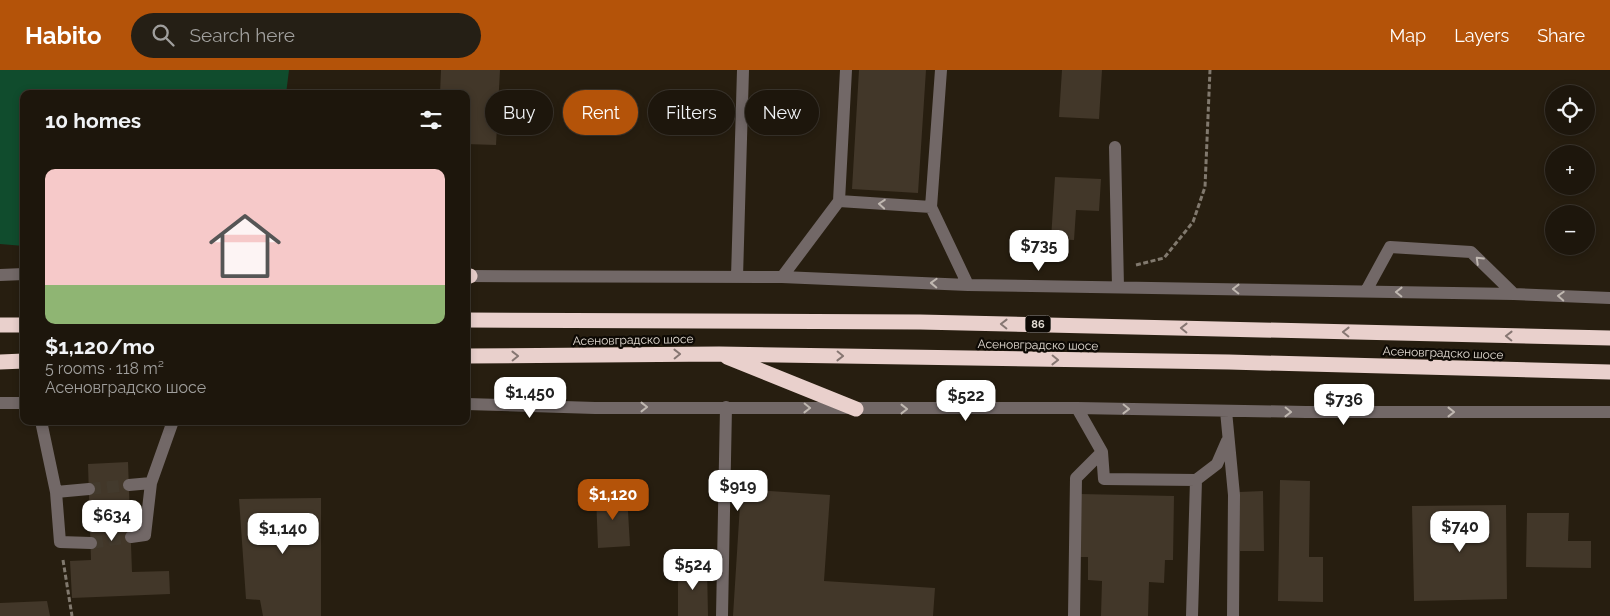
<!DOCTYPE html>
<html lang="en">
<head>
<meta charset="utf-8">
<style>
	body { margin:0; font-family:Raleway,sans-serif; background:#251f15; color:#f1f3f6; height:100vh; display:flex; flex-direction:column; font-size:19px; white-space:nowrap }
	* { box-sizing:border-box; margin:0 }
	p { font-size:16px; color:#a09f9d }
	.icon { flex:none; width:28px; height:28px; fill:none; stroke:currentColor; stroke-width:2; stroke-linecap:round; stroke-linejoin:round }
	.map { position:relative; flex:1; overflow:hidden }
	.sheet { position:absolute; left:20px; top:20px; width:450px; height:335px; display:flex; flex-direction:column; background:#1d160c; border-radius:10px; box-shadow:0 2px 8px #0003,0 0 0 1px #3b352d }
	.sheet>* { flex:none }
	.guide { position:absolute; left:485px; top:20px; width:475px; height:45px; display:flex; gap:10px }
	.tools { position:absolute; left:1545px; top:15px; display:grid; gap:10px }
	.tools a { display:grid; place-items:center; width:50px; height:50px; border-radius:50%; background:#1d160c; box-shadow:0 2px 8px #0003,0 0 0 1px #3b352d; font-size:25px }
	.price { position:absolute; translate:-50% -42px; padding:0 11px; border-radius:10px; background:#fff; color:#222; font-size:16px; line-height:32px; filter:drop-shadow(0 1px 2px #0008) }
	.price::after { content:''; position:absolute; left:50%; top:30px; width:15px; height:11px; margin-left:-8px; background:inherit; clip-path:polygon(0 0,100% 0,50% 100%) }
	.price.current { background:#b45309; color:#fff }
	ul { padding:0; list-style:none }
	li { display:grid; align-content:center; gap:10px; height:265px; padding:0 25px }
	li+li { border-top:1px solid #3b352d }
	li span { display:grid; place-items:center; height:155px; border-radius:10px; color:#555 }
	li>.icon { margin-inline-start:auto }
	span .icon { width:90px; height:90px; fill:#fffc; stroke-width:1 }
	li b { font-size:21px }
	h2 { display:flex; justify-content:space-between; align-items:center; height:60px; padding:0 25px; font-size:21px }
	.tag { padding:0 18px; border-radius:22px; background:#1d160c; box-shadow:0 2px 8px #0003,0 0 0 1px #3b352d; font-size:18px; line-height:45px }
	.tag.current { background:#b45309; color:#fff }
	header { display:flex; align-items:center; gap:30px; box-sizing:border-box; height:70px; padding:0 25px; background:#b45309; color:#fff }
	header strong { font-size:24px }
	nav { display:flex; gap:28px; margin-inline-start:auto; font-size:18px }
	.search { width:350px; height:45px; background:#251f15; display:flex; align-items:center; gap:12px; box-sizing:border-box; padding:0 18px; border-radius:28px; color:#a09f9d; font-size:19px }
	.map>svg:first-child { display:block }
	.green { fill:#104c2d }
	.building { fill:#423729 }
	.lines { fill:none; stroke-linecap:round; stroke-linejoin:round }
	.minor-tunnel { stroke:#433a2d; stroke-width:12; stroke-dasharray:12 6; stroke-linecap:butt }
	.path { stroke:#81796e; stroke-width:3; stroke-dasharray:5 2.5; stroke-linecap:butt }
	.minor { stroke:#726867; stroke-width:12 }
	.highway { stroke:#e9d0cc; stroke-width:15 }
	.oneway { stroke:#c0b8b1 }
	.oneway2 { stroke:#867672 }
	.labels { text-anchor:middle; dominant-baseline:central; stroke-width:4.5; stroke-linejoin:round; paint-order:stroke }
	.shield { fill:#0d0904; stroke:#a19b94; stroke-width:1 }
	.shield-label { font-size:11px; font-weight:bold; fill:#e1dad1 }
	.street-label { font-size:12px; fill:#e1dad1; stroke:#0d0904 }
</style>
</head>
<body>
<header>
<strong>Habito</strong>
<div class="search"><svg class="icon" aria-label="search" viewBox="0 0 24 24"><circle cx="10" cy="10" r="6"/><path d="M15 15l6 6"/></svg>Search here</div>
<nav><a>Map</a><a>Layers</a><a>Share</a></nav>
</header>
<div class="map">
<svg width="1610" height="546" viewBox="0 0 1610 546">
	<rect width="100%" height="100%" fill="#271e10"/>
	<!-- green -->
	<path class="green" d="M0,0H289L286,24H24V176L0,174Z"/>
	<!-- building -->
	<path class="building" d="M441,0H500L496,75L466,74V24H440Z
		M859,0H926L918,123L852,119Z
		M1062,0H1102L1099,49L1059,47Z
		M1055,107L1101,109L1099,141L1076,140L1074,170L1051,169Z
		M128,392L132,502L169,501L170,524L72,528L70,491L91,490L88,394Z
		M1280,410L1310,411L1309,487H1323V532L1278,531Z
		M741,419L830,425L824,511L935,518L933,546H733Z
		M1263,421L1264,481H1240L1239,422Z
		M627,424L630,476L598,478L596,425Z
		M1080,424L1174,426L1173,490H1165L1164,513L1149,512L1148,546H1101L1102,511L1088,510V487H1079Z
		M321,428V546H263L260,530L246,529L239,429Z
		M1506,435L1507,529L1414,531L1412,436Z
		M1527,443H1569L1568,471H1591V498L1526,497Z
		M707,496L708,546H678V497Z
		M47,531L50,546H0V533Z"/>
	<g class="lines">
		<!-- minor-tunnel -->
		<path class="minor-tunnel" d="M89,419L129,415
			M91,473L131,467"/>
		<!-- path -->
		<path class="path" d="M1136,195L1164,188L1193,152L1205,117L1210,0
			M63,490L72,546"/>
		<!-- minor -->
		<path class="minor" d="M941,0L931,137L968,215
			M1115,77L1118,217
			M839,131L846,0
			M0,205L24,204
			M466,206L782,207L968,215L1514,224L1610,228
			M737,207L743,0
			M782,207L839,131L931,137
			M1366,221L1390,177L1471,182L1514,224
			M0,333H24
			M466,334L595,338H1077L1306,342H1610
			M1077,338L1102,382L1104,409L1196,410
			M1226,341L1234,425L1233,546
			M41,351L56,422L60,472L91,473
			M129,415L151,413L173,351
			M56,422L89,419
			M131,467L145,465L151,413
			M722,546L726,337
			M1074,546L1076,408L1102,382
			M1192,546L1196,410L1217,394L1227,371"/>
		<!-- highway -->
		<path class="highway" d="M466,207L470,206
			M466,250L920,252L1610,268
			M0,255H24
			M466,286L719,284L1229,292L1610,302
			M727,287L856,339
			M0,292L24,291"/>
	</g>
	<!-- one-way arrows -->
	<defs><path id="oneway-chevron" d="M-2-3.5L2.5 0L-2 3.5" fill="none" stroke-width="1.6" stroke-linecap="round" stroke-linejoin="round" transform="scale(1.25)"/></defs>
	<g class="oneway">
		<use href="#oneway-chevron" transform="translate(882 134) rotate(-176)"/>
		<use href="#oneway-chevron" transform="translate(1479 190) rotate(-136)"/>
		<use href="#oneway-chevron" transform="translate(934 213) rotate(-178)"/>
		<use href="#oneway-chevron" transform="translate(1236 219) rotate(-179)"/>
		<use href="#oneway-chevron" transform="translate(1399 222) rotate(-179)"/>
		<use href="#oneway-chevron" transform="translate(1561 226) rotate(-177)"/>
		<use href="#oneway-chevron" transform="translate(644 337)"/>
		<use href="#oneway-chevron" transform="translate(807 338) rotate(1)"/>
		<use href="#oneway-chevron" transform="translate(904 339)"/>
		<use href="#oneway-chevron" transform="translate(1126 339) rotate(1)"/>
		<use href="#oneway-chevron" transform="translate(1288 342) rotate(1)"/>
		<use href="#oneway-chevron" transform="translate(1451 342)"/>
	</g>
	<g class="oneway2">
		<use href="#oneway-chevron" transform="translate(1004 254) rotate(-179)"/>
		<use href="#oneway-chevron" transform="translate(1184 258) rotate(-179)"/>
		<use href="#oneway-chevron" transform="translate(1346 262) rotate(-179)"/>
		<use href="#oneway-chevron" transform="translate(1509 266) rotate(-179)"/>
		<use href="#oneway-chevron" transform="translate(677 284) rotate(-1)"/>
		<use href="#oneway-chevron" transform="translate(515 286) rotate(-1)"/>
		<use href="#oneway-chevron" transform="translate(840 286) rotate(1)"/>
		<use href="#oneway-chevron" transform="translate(1055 290) rotate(1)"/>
	</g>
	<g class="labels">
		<!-- shield labels -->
		<rect class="shield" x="1025.5" y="245.5" width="25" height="17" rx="4"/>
		<g class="shield-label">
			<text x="1038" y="254">86</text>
		</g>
		<!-- street labels -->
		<g class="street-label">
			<text transform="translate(633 270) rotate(-1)">Асеновградско шосе</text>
			<text transform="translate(1038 275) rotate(1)">Асеновградско шосе</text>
			<text transform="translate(1443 283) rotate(2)">Асеновградско шосе</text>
		</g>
	</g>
</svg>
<div class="tools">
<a><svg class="icon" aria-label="locate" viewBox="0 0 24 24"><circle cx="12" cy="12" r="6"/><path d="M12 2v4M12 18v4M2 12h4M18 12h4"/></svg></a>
<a>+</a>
<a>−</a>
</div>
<b class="price" style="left:1039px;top:202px">$735</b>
<b class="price" style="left:530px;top:349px">$1,450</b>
<b class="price" style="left:966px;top:352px">$522</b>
<b class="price" style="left:1344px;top:356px">$736</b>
<b class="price" style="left:738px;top:442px">$919</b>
<b class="price current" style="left:613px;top:451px">$1,120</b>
<b class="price" style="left:112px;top:472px">$634</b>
<b class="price" style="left:1460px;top:483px">$740</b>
<b class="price" style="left:283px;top:485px">$1,140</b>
<b class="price" style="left:693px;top:521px">$524</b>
<div class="guide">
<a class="tag">Buy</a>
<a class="tag current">Rent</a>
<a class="tag">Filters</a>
<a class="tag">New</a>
</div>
<section class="sheet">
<h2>10 homes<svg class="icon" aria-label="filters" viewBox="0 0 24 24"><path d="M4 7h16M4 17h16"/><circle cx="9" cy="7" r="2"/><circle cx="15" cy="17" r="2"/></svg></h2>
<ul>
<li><span style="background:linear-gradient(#f6c9c9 75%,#8fb573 0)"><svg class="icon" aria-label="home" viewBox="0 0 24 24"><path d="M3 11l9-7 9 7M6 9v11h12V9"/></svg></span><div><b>$1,120/mo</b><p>5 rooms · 118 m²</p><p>Асеновградско шосе</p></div></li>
</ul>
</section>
</div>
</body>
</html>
